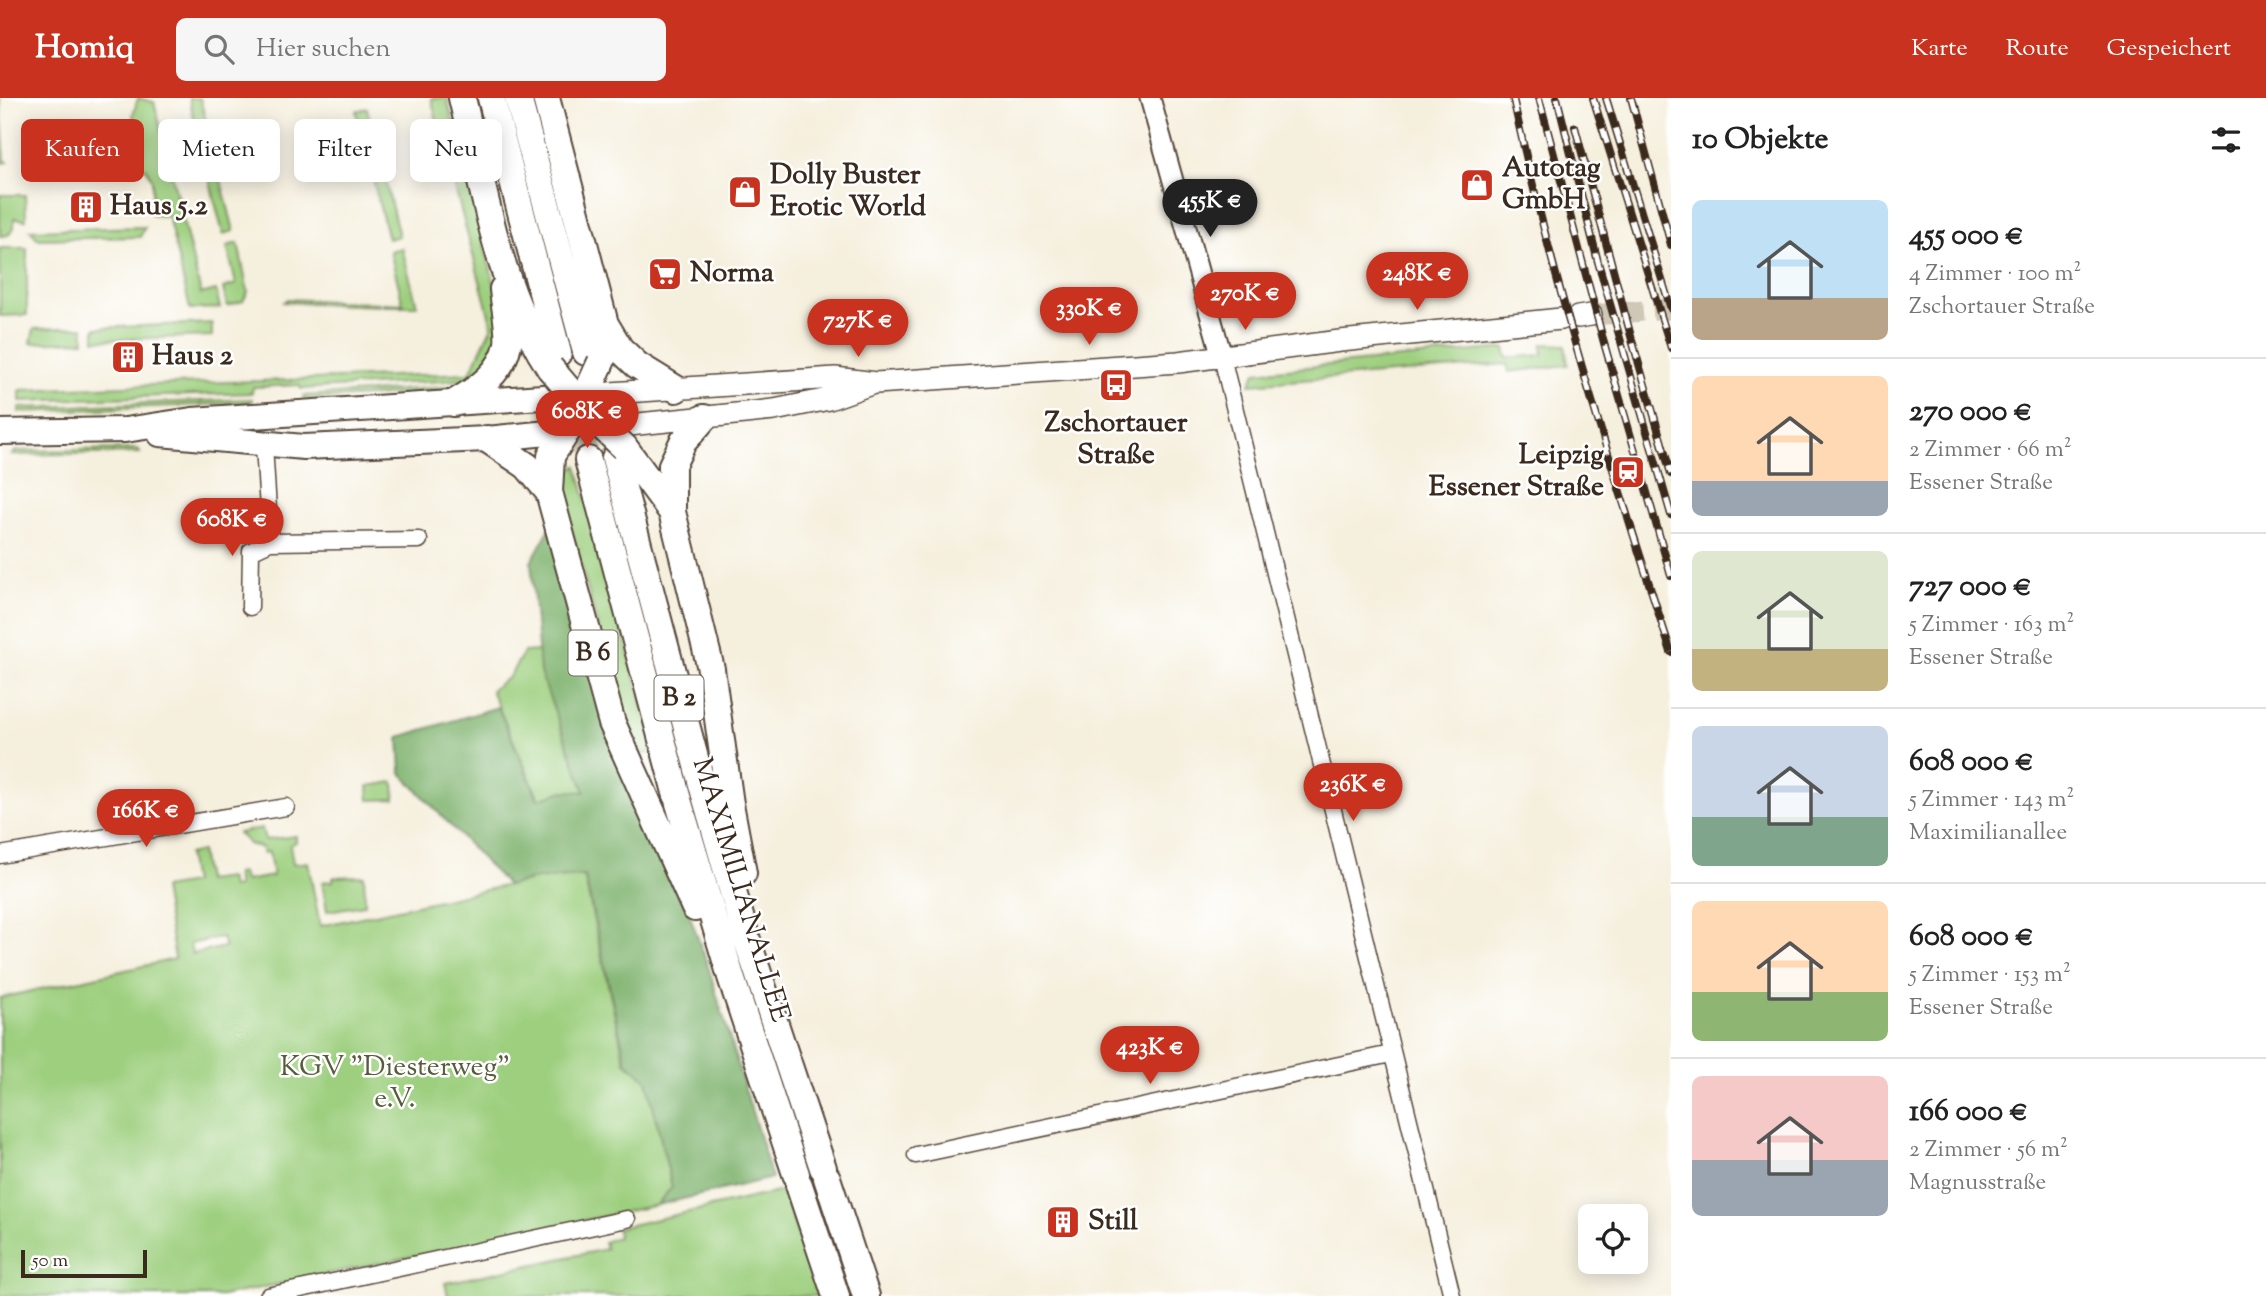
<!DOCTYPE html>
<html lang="de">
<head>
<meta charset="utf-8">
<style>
	body { margin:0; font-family:"Sorts Mill Goudy",serif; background:#f6f6f6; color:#222; height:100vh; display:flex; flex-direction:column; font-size:26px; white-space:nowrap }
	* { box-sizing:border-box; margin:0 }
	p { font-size:23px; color:#767676 }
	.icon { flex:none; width:38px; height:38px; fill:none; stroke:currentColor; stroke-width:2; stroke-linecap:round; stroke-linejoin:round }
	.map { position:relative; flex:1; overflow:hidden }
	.details { display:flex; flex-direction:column; background:#fff; width:595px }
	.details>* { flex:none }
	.hud { position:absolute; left:21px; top:21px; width:665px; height:63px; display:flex; gap:14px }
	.buttons { position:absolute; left:1578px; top:1106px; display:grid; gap:14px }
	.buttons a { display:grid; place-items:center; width:70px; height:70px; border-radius:10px; background:#fff; box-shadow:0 4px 18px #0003; font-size:35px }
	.scale { position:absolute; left:21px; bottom:18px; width:126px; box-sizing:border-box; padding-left:7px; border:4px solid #3b2a1e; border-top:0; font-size:19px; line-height:24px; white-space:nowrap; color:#3b2a1e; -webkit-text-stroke:5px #fff; paint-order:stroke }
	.price { position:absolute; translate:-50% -60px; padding:0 16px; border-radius:24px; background:#c8321e; color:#fff; font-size:23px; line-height:46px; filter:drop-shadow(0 2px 4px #0008) }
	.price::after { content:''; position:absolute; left:50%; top:42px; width:21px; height:16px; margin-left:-10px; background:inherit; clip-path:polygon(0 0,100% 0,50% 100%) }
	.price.current { background:#222; color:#fff }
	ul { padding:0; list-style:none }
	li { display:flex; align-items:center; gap:21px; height:175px; padding:0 21px }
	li+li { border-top:2px solid #e0e0e0 }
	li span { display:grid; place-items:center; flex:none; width:196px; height:140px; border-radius:10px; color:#555 }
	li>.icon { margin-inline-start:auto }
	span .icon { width:84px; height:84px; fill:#fffc; stroke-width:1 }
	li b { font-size:30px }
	h2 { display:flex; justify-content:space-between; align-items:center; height:84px; padding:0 21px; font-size:30px }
	.chip { padding:0 24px; border-radius:10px; background:#fff; box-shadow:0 4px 18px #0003; font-size:24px; line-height:63px }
	.chip.current { background:#c8321e; color:#fff }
	header { display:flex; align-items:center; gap:42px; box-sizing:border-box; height:98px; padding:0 35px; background:#c8321e; color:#fff }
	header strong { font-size:33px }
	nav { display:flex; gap:38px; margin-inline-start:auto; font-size:24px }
	.search { width:490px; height:63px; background:#f6f6f6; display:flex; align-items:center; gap:18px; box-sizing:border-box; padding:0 24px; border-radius:10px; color:#767676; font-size:26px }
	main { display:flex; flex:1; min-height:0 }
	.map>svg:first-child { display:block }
	.green { fill:#9dcf7e; stroke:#6c7c4e; stroke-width:2; fill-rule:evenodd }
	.forest { fill:#7eb26d; stroke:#5c6e46; stroke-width:2 }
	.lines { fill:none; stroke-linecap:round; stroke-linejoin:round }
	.secondary-tunnel { stroke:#d0c8b7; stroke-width:21; stroke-dasharray:21 10; stroke-linecap:butt }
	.trunk-tunnel { stroke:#d0c8b7; stroke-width:26; stroke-dasharray:26 13; stroke-linecap:butt }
	.minor-casing { stroke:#57483b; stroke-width:19 }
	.tertiary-casing { stroke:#57483b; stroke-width:23 }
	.secondary-casing { stroke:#57483b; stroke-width:24 }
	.primary-casing { stroke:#57483b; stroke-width:28 }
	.trunk-casing { stroke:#57483b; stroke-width:30 }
	.minor { stroke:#fff; stroke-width:16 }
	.tertiary { stroke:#fff; stroke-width:19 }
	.secondary { stroke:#fff; stroke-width:21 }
	.primary { stroke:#fff; stroke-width:24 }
	.trunk { stroke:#fff; stroke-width:26 }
	.rail-casing { stroke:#3b2a1e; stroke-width:8 }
	.rail { stroke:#fff; stroke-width:5; stroke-dasharray:16; stroke-linecap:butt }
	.secondary-bridge-casing { stroke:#57483b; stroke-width:24; stroke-linecap:butt }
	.trunk-bridge-casing { stroke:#57483b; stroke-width:30; stroke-linecap:butt }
	.secondary-bridge { stroke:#fff; stroke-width:21 }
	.trunk-bridge { stroke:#fff; stroke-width:26 }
	.labels { text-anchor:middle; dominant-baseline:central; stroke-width:5; stroke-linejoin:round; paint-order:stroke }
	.shield { fill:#fff; stroke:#766a62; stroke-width:2 }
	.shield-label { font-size:26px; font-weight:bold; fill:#3b2a1e }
	.poi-label { font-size:28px; font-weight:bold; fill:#3b2a1e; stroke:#fff; text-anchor:start }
	.street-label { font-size:28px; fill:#3b2a1e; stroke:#fff }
	.park-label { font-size:28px; fill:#585c3b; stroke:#fff }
</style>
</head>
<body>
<header>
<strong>Homiq</strong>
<div class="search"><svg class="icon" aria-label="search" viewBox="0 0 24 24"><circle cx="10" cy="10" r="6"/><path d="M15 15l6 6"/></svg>Hier suchen</div>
<nav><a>Karte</a><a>Route</a><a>Gespeichert</a></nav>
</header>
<main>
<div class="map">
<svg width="1671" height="1198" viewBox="0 0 1671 1198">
	<rect width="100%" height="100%" fill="#fff"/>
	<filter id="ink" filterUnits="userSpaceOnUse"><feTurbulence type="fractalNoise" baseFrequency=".0143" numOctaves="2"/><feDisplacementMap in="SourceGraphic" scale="14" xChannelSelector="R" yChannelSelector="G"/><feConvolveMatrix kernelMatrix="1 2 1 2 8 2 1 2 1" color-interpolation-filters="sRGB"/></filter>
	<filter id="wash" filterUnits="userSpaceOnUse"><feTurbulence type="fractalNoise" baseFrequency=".00686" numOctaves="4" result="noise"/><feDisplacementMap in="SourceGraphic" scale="28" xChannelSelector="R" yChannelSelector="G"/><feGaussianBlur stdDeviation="1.57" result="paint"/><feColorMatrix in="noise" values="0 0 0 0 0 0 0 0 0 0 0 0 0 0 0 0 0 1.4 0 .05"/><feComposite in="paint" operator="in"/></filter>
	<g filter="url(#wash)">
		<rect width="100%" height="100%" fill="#f5efdd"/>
		<!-- green -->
		<path class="green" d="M0,0L5,62L8,64L0,65Z
			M138,0L154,4L201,196L216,192L220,210L190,211L168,118L152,117V81L146,70H135L133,17Z
			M189,0H200L234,133L223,136Z
			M431,0H447L503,221L504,233L478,281L301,291L299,287L253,289L252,295L20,303V292L470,275L492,228Z
			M367,10L399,138L388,141L356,13Z
			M0,97H25L26,122L14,120V130L8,137L0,138Z
			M145,129L140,139L38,141L30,132Z
			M238,145L248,194L243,203L227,208L223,190L236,186L227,148Z
			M0,150H27V217L0,218Z
			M402,150L417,208H383V205L403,206L390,153Z
			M288,201L379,205V208L284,204Z
			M212,225V238L95,242V230Z
			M83,229L84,243L31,245L34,231Z
			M1542,246L1565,247L1568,267L1509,274L1507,266L1250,286L1256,274L1505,250L1507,260L1543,257Z
			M465,288L449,293L304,302L303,298Z
			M252,301V305L19,314V310Z
			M138,351L140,355L12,357L16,353Z
			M577,368L655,653L645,656L638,653L619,607L561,393L559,377Z
			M538,553L586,695L564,693L539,701L491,592L509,579L524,554Z
			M394,684L395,701L369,702L368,688Z
			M262,730L265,742L296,738V744L290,747L293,766L308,764L320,828L536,781L584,778L625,964L647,982L672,1089L657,1107L222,1198H0V900L175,861L163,790L193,785L188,756L201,753L206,783L229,780L231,790L238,789L236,776L242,775L244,783L273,778L269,754L262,755V750L249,746L238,735ZM222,839L225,849L192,856L190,846Z
			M364,778L365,807L327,813L322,784L333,783V779Z
			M782,1093L820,1198H448L445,1185L606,1151L604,1144L618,1139L617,1130Z"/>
		<!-- forest -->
		<path class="forest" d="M550,430L708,868L772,1080L657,1107L672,1089L647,982L626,964L585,778L536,781L508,788L401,675L399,639L498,609L538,701L564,693L585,694L540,574L531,464Z"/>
	</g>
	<g filter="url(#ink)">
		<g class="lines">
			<!-- secondary-tunnel -->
			<path class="secondary-tunnel" d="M1591,217L1671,211"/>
			<!-- trunk-tunnel -->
			<path class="trunk-tunnel" d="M591,274L612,351
				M571,300L588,362"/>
			<!-- minor casing -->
			<g class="minor-casing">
				<path id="minor" d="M1222,259L1452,1198
					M264,347L270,444L419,442
					M250,509L251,453L270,444
					M0,757L286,709
					M916,1057L1391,956
					M268,1198L627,1121"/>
			</g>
			<!-- tertiary casing -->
			<g class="tertiary-casing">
				<path id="tertiary" d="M1150,0L1222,259"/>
			</g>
			<!-- secondary casing -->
			<g class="secondary-casing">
				<path id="secondary" d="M1578,219L1591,217
					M610,295L835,280L876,285L1178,264L1340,243L1561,221
					M619,328L774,312L829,301L871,286"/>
			</g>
			<!-- primary casing -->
			<g class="primary-casing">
				<path id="primary" d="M0,334L125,332L192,322L558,298
					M160,336L304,349L487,341L567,333"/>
			</g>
			<!-- trunk casing -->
			<g class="trunk-casing">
				<path id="trunk" d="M462,0C484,91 498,191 550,270
					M491,0L558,255
					M518,0L586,254
					M546,0L605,226L606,249L601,264
					M605,226L620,251L637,267L676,291
					M454,305C477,292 503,274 508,246C510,231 504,206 503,191
					M704,320L683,344L672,367V414L711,571L730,706L743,775
					M567,333L551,358L549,394L612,625L695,810
					M487,341L527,368L549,394
					M624,349L672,414
					M615,360L704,694L746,839L823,1070
					M588,362L678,702L731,879L796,1076
					M827,1080L866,1198
					M799,1087L836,1198"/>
			</g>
			<!-- minor -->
			<use href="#minor" class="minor"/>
			<!-- tertiary -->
			<use href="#tertiary" class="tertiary"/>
			<!-- secondary -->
			<use href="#secondary" class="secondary"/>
			<!-- primary -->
			<use href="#primary" class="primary"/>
			<!-- trunk -->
			<use href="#trunk" class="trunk"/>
			<!-- rail casing -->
			<g class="rail-casing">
				<path id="rail" d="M1513,0C1553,188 1612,371 1671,554
					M1539,0L1604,245L1671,478
					M1557,0L1598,164L1671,417
					M1593,0L1671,250
					M1606,0L1671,211
					M1631,0L1671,147
					M1575,29L1632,242L1671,376"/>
			</g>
			<!-- rail -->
			<use href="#rail" class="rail"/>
			<!-- secondary-bridge casing -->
			<g class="secondary-bridge-casing">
				<path id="secondary-bridge" d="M586,297L610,295"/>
			</g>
			<!-- trunk-bridge casing -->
			<g class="trunk-bridge-casing">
				<path id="trunk-bridge" d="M550,270L573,297
					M586,297L601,264
					M604,330L624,349
					M567,333L581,306"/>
			</g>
			<!-- secondary-bridge -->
			<use href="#secondary-bridge" class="secondary-bridge"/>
			<!-- trunk-bridge -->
			<use href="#trunk-bridge" class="trunk-bridge"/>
		</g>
	</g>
	<!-- icons -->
	<defs>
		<g id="shop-square" transform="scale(1.75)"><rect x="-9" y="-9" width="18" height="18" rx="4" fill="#c8321e" stroke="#fff"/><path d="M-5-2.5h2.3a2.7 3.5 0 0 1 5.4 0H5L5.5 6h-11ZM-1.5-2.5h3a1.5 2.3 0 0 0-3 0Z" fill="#fff"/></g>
		<g id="building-square" transform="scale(1.75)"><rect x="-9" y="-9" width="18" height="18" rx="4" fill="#c8321e" stroke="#fff"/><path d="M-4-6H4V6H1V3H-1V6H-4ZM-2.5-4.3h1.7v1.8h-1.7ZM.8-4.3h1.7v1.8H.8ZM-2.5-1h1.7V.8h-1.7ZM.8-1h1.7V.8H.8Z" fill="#fff"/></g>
		<g id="supermarket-square" transform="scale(1.75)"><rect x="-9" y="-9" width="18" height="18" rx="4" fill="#c8321e" stroke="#fff"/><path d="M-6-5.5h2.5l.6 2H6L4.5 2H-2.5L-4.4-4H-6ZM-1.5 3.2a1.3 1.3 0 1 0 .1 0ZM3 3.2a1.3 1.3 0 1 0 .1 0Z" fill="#fff"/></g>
		<g id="bus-square" transform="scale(1.75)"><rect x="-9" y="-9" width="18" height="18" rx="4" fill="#c8321e" stroke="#fff"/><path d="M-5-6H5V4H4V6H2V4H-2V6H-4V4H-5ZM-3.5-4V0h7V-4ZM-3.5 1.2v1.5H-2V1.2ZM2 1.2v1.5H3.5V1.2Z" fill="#fff"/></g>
		<g id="station-square" transform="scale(1.75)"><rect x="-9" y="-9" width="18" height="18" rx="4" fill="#c8321e" stroke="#fff"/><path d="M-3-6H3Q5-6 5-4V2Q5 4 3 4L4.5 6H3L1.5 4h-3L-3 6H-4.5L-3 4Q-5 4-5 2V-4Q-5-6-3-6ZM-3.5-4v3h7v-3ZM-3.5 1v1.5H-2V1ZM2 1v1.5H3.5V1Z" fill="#fff"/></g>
	</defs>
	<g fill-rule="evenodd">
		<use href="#shop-square" x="1477" y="87"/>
		<use href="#shop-square" x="745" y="94"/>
		<use href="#building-square" x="86" y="109"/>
		<use href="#supermarket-square" x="665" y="176"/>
		<use href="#building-square" x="128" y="259"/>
		<use href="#bus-square" x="1116" y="287"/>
		<use href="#station-square" x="1628" y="374"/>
		<use href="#building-square" x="1063" y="1124"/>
	</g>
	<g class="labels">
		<!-- shield labels -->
		<g class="shield">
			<rect x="568.5" y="532.5" width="49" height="45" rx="5"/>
			<rect x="654.5" y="577.5" width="49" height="45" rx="5"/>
		</g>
		<g class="shield-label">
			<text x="593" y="555">B 6</text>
			<text x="679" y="600">B 2</text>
		</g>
		<!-- poi labels -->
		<g class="poi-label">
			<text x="1502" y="71">Autotag<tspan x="1502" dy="32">GmbH</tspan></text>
			<text x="770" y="78">Dolly Buster<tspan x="770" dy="32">Erotic World</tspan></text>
			<text x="110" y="109">Haus 5.2</text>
			<text x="690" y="176">Norma</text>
			<text x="152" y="259">Haus 2</text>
			<text x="1116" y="326" text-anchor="middle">Zschortauer<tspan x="1116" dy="32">Straße</tspan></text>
			<text x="1604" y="358" text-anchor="end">Leipzig<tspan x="1604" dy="32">Essener Straße</tspan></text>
			<text x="1088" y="1124">Still</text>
		</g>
		<!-- street labels -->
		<g class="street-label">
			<text transform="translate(740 792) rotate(73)">MAXIMILIANALLEE</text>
		</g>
		<!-- park labels -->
		<g class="park-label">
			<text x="395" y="970">KGV "Diesterweg"<tspan x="395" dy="32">e.V.</tspan></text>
		</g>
	</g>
</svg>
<div class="buttons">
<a><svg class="icon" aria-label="locate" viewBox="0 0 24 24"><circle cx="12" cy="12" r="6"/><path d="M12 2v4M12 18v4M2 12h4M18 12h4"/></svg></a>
</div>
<div class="scale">50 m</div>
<b class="price current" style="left:1210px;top:141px">455K €</b>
<b class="price" style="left:1417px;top:214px">248K €</b>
<b class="price" style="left:1245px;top:234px">270K €</b>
<b class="price" style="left:1089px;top:249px">330K €</b>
<b class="price" style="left:858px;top:261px">727K €</b>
<b class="price" style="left:587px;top:352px">608K €</b>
<b class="price" style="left:232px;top:460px">608K €</b>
<b class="price" style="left:1353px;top:725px">236K €</b>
<b class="price" style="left:146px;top:751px">166K €</b>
<b class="price" style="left:1150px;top:988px">423K €</b>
<div class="hud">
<a class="chip current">Kaufen</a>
<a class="chip">Mieten</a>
<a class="chip">Filter</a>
<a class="chip">Neu</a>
</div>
</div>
<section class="details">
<h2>10 Objekte<svg class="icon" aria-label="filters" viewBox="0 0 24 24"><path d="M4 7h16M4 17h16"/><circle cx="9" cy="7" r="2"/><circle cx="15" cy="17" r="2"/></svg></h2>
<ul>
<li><span style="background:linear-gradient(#bfe0f5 70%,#b9a48a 0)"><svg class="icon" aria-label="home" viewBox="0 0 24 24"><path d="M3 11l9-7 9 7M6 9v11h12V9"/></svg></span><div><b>455 000 €</b><p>4 Zimmer · 100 m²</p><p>Zschortauer Straße</p></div></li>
<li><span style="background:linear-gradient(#ffd9b3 75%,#9aa5b1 0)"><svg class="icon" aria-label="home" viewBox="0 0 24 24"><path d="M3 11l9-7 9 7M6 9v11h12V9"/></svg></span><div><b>270 000 €</b><p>2 Zimmer · 66 m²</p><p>Essener Straße</p></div></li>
<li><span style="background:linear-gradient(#dfe7d0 70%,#c2b280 0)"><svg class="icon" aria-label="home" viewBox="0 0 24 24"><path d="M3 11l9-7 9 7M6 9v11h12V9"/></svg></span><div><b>727 000 €</b><p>5 Zimmer · 163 m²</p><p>Essener Straße</p></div></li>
<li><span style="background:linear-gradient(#c9d6e8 65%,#7fa58c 0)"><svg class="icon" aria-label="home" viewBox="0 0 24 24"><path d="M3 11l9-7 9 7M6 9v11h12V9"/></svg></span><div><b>608 000 €</b><p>5 Zimmer · 143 m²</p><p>Maximilianallee</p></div></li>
<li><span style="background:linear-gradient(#ffd9b3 65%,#8fb573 0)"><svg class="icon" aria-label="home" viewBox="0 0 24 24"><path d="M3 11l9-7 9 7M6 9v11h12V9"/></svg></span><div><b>608 000 €</b><p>5 Zimmer · 153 m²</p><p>Essener Straße</p></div></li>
<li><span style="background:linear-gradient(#f6c9c9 60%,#9aa5b1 0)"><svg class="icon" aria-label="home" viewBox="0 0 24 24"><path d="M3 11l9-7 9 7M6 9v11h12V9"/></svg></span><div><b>166 000 €</b><p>2 Zimmer · 56 m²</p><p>Magnusstraße</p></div></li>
</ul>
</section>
</main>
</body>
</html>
